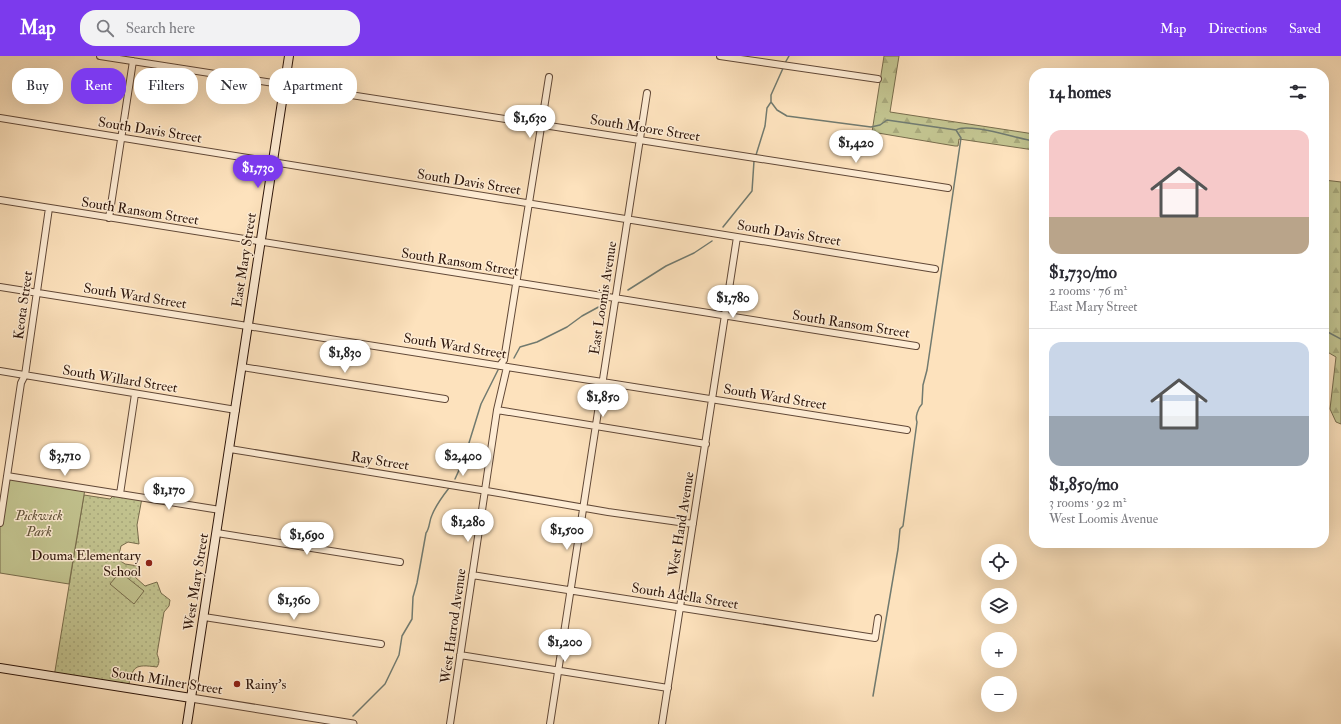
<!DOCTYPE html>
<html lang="en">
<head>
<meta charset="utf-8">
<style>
	body { margin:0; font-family:"IM FELL Double Pica",serif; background:#f2f2f3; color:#2b2b33; height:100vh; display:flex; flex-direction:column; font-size:15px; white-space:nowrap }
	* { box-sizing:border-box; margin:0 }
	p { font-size:13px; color:#7c7c81 }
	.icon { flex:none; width:22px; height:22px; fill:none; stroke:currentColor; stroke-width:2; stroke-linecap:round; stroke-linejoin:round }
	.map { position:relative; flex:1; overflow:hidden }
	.sheet { position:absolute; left:1029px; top:12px; width:300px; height:480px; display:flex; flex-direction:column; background:#fff; border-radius:16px; box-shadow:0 4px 16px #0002 }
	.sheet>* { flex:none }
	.top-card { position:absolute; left:12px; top:12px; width:380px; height:36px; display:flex; gap:8px }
	.buttons { position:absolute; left:981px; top:488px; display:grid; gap:8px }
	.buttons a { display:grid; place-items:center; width:36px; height:36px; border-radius:50%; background:#fff; box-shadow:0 4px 16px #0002; font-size:20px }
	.price { position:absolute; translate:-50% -34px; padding:0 9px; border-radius:14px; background:#fff; color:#222; font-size:13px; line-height:26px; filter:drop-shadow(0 1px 2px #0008) }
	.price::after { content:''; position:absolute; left:50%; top:24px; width:12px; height:9px; margin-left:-6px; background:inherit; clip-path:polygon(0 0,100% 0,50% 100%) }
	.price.active { background:#7c3aed; color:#fff }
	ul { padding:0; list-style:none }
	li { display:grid; align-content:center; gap:8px; height:212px; padding:0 20px }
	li+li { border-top:1px solid #e1e1e2 }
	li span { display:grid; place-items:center; height:124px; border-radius:12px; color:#555 }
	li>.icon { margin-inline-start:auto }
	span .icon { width:72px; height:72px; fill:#fffc; stroke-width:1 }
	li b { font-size:17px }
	h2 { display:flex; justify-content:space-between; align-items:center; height:48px; padding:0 20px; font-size:17px }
	.pill { padding:0 14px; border-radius:16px; background:#fff; box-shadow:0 4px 16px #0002; font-size:14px; line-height:36px }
	.pill.active { background:#7c3aed; color:#fff }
	header { display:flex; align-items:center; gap:24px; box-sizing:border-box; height:56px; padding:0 20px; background:#7c3aed; color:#fff }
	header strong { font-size:19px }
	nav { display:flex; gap:22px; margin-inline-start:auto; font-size:14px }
	.search { width:280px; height:36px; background:#f2f2f3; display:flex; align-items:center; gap:10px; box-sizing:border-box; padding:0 14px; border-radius:16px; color:#7c7c81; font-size:15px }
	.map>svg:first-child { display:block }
	.grass { fill:url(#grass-dots); stroke:#786c4c }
	.forest { fill:url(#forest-firs); stroke:#786c4c }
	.park { fill:#c2c38f; stroke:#786c4c }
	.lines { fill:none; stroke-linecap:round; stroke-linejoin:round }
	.stream { stroke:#717a6f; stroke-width:1.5 }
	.minor-casing { stroke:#614837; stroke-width:8 }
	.tertiary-casing { stroke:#614837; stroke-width:9 }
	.secondary-casing { stroke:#2d150a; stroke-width:10 }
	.minor { stroke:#feecd4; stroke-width:6 }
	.tertiary { stroke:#feecd4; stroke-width:7 }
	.secondary { stroke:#feecd4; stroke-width:8 }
	.poi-dot { fill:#8f2418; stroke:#feecd4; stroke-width:1.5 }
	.labels { text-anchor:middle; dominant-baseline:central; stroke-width:3; stroke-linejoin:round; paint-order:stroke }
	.street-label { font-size:14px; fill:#2d150a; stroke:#feecd4 }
	.park-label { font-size:14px; font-style:italic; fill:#615239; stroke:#feecd4 }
	.poi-label { font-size:14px; fill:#2d150a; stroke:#feecd4; text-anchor:end }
</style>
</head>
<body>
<header>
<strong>Map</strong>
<div class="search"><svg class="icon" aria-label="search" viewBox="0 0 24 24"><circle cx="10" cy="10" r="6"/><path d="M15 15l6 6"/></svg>Search here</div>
<nav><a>Map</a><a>Directions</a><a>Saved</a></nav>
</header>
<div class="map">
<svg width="1341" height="668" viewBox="0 0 1341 668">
	<defs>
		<pattern id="grass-dots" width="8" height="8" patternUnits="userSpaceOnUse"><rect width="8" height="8" fill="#c2c38f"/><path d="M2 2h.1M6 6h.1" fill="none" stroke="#a7a77a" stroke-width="1.8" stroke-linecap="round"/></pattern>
		<pattern id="forest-firs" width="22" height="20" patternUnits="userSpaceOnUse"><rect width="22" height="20" fill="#c2c38f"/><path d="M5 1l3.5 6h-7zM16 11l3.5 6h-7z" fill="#a7a77a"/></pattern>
	</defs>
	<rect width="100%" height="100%" fill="#fde2bd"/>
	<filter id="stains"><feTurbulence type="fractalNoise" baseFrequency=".005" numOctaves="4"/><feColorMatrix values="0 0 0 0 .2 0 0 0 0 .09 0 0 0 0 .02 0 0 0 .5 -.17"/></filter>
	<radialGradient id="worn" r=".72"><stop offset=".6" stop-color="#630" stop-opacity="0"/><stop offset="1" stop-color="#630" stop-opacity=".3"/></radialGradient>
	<!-- grass -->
	<path class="grass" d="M115,438L142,442L137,469L139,488L128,486L121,490L118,503L125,508L138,510L135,521L145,530L157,526L161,537L170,544L169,550L164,556L157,598C159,603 160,606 157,611C134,608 133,610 128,632L54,621L84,439L110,443Z"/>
	<!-- forest -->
	<path class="forest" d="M884,0H899L890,56L1034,78V94L959,83L958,90H955L872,76Z
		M1324,124L1341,126V368L1336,366L1330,353L1336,301L1324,294Z"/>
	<!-- park -->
	<path class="park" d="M7,420L85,433L69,528L0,517V467Z
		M120,516L144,535L134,548L110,528Z"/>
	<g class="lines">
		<!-- stream -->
		<path class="stream" d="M785,7L789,0
			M771,46L777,54L787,60L871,71L880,69L887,64L956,74C968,66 1018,83 1034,85
			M756,99L765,70L767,52L771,46V39L784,10
			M723,171L752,135L754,105
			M628,234L666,210L694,197L712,185
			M1324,274L1341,283
			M514,302L520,291L537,286L567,271L582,260L604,248
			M455,423L464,403L481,348L498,314
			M873,640L898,493L900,473L903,470L917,366C915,361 918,352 922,348L923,329L927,314L961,82L956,74
			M353,660L385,628L399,599L402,580L412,563L413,541L417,527L426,477C430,472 429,465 432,459C436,449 442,441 449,432"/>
		<!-- minor casing -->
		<g class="minor-casing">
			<path id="minor" d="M100,0L948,132
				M720,0L878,23
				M0,62L935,213
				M0,144L916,290
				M109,162L133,5
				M0,231L907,374
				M500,309L504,304L549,21
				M242,311L445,343
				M0,315L236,354
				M497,354L706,388
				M230,393L481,434L608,456L693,468
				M7,420L220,454
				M120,438L135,338
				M0,467L21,327L25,319L49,152
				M217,477L400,506
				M472,519L875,582L878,562
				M204,561L381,588
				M460,599L668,632
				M450,668L497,354L507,311
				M550,668L647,37
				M662,668L737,181"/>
		</g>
		<!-- tertiary casing -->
		<g class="tertiary-casing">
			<path id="tertiary" d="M191,642L353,668"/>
		</g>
		<!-- secondary casing -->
		<g class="secondary-casing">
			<path id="secondary" d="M0,612L191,642
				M187,668L289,0"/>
		</g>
		<!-- minor -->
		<use href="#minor" class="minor"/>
		<!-- tertiary -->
		<use href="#tertiary" class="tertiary"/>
		<!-- secondary -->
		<use href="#secondary" class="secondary"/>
	</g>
	<!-- markers -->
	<g class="poi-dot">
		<circle cx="149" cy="507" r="4"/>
		<circle cx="237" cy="628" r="4"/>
	</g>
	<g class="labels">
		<!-- street labels -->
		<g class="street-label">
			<text transform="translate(645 72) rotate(9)">South Moore Street</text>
			<text transform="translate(150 74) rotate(9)">South Davis Street</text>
			<text transform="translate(469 126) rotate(9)">South Davis Street</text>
			<text transform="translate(140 155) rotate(9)">South Ransom Street</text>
			<text transform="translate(789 177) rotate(9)">South Davis Street</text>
			<text transform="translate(244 204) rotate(-81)">East Mary Street</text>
			<text transform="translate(460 206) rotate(9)">South Ransom Street</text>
			<text transform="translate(135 240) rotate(9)">South Ward Street</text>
			<text transform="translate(603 242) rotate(-81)">East Loomis Avenue</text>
			<text transform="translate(23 249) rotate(-82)">Keota Street</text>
			<text transform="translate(851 268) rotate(9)">South Ransom Street</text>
			<text transform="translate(455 290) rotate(9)">South Ward Street</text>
			<text transform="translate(120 323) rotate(9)">South Willard Street</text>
			<text transform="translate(775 341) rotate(9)">South Ward Street</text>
			<text transform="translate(380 405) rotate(9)">Ray Street</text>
			<text transform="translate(681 468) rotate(-81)">West Hand Avenue</text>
			<text transform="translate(196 526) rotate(-81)">West Mary Street</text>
			<text transform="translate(685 540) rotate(9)">South Adella Street</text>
			<text transform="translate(453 570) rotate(-82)">West Harrod Avenue</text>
			<text transform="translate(167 625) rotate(9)">South Milner Street</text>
		</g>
		<!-- park labels -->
		<g class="park-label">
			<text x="39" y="459">Pickwick<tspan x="39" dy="16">Park</tspan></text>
		</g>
		<!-- poi labels -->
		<g class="poi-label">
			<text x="141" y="499">Douma Elementary<tspan x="141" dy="16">School</tspan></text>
			<text x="245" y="628" text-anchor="start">Rainy's</text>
		</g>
	</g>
	<rect width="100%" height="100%" filter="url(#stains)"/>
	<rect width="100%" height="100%" fill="url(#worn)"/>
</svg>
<div class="buttons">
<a><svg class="icon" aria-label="locate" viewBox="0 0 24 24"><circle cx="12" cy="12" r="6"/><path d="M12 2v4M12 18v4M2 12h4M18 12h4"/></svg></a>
<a><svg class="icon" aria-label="layers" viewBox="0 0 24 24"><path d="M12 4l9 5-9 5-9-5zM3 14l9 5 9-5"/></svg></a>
<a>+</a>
<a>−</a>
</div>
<b class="price" style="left:530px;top:83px">$1,630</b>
<b class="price" style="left:856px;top:108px">$1,420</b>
<b class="price active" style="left:258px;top:133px">$1,730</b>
<b class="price" style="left:733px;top:263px">$1,780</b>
<b class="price" style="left:345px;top:318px">$1,830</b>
<b class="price" style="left:603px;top:362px">$1,850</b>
<b class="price" style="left:65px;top:421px">$3,710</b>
<b class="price" style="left:463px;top:421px">$2,400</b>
<b class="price" style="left:169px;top:455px">$1,170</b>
<b class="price" style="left:468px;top:487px">$1,280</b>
<b class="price" style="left:567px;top:495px">$1,500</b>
<b class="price" style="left:307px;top:500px">$1,690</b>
<b class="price" style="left:294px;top:565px">$1,360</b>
<b class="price" style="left:565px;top:607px">$1,200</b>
<div class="top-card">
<a class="pill">Buy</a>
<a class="pill active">Rent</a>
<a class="pill">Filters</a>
<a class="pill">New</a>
<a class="pill">Apartment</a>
</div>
<section class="sheet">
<h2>14 homes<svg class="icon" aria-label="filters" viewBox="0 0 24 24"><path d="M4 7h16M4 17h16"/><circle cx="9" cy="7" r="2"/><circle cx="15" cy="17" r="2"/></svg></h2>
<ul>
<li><span style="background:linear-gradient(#f6c9c9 70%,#b9a48a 0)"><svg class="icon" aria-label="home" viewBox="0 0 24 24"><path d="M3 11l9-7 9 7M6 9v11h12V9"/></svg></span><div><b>$1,730/mo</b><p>2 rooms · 76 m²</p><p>East Mary Street</p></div></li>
<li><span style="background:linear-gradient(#c9d6e8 60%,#9aa5b1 0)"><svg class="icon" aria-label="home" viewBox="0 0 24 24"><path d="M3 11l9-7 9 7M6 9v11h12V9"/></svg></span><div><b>$1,850/mo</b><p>3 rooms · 92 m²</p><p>West Loomis Avenue</p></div></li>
</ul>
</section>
</div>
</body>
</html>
